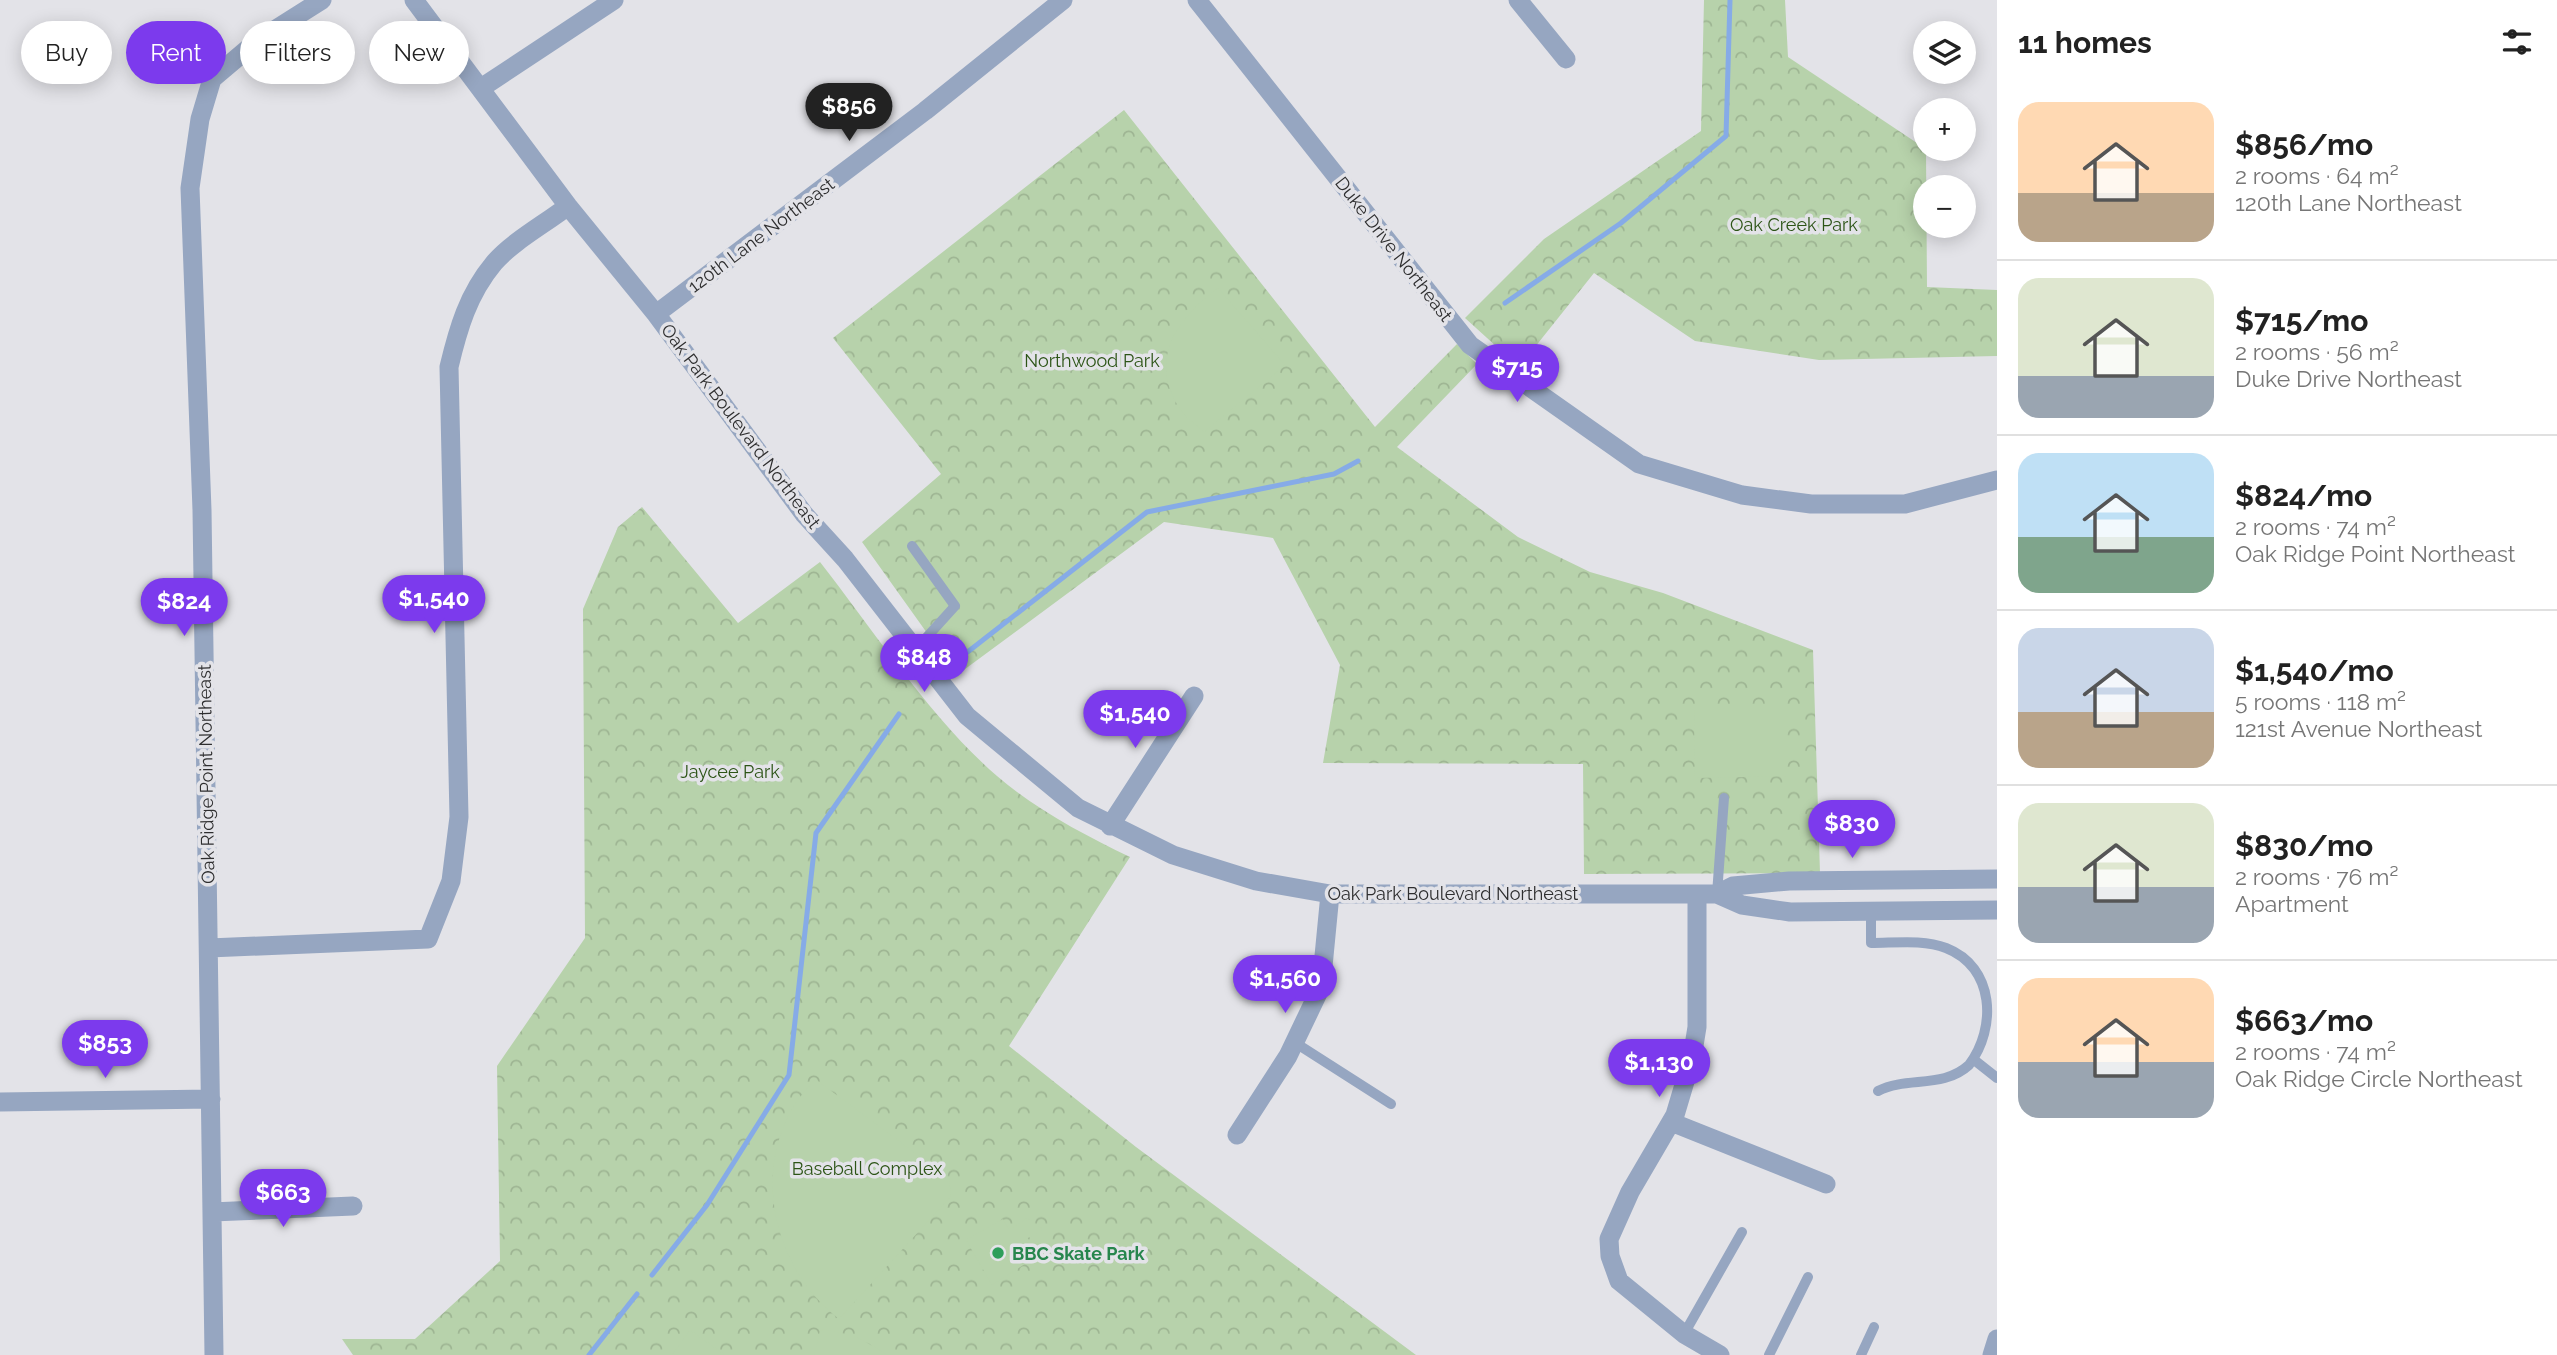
<!DOCTYPE html>
<html lang="en">
<head>
<meta charset="utf-8">
<style>
	body { margin:0; font-family:Raleway,sans-serif; background:#f2f2f2; color:#222; height:100vh; display:flex; flex-direction:column; font-size:26px; white-space:nowrap }
	* { box-sizing:border-box; margin:0 }
	p { font-size:23px; color:#767676 }
	.icon { flex:none; width:38px; height:38px; fill:none; stroke:currentColor; stroke-width:2; stroke-linecap:round; stroke-linejoin:round }
	.map { position:relative; flex:1; overflow:hidden }
	.details { display:flex; flex-direction:column; background:#fff; width:560px }
	.details>* { flex:none }
	.banner { position:absolute; left:21px; top:21px; width:665px; height:63px; display:flex; gap:14px }
	.controls { position:absolute; left:1913px; top:21px; display:grid; gap:14px }
	.controls a { display:grid; place-items:center; width:63px; height:63px; border-radius:50%; background:#fff; box-shadow:0 4px 18px #0003; font-size:35px }
	.price { position:absolute; translate:-50% -60px; padding:0 16px; border-radius:24px; background:#7c3aed; color:#fff; font-size:23px; line-height:46px; filter:drop-shadow(0 2px 4px #0008) }
	.price::after { content:''; position:absolute; left:50%; top:42px; width:21px; height:16px; margin-left:-10px; background:inherit; clip-path:polygon(0 0,100% 0,50% 100%) }
	.price.selected { background:#222; color:#fff }
	ul { padding:0; list-style:none }
	li { display:flex; align-items:center; gap:21px; height:175px; padding:0 21px }
	li+li { border-top:2px solid #e0e0e0 }
	li span { display:grid; place-items:center; flex:none; width:196px; height:140px; border-radius:21px; color:#555 }
	li>.icon { margin-inline-start:auto }
	span .icon { width:84px; height:84px; fill:#fffc; stroke-width:1 }
	li b { font-size:30px }
	h2 { display:flex; justify-content:space-between; align-items:center; height:84px; padding:0 21px; font-size:30px }
	.tag { padding:0 24px; border-radius:32px; background:#fff; box-shadow:0 4px 18px #0003; font-size:24px; line-height:63px }
	.tag.selected { background:#7c3aed; color:#fff }
	main { display:flex; flex:1; min-height:0 }
	.map>svg:first-child { display:block }
	.park { fill:url(#park-crowns) }
	.pitch { fill:#b7d2ab }
	.lines { fill:none; stroke-linecap:round; stroke-linejoin:round }
	.stream { stroke:#86abe7; stroke-width:5 }
	.service { stroke:#96a6c1; stroke-width:10 }
	.minor { stroke:#96a6c1; stroke-width:19 }
	.tertiary { stroke:#96a6c1; stroke-width:19 }
	.leisure-dot { fill:#2e9e5b; stroke:#e3e3e8; stroke-width:2.5 }
	.labels { text-anchor:middle; dominant-baseline:central; stroke-width:7; stroke-linejoin:round; paint-order:stroke }
	.park-label { font-size:18px; fill:#2c5416; stroke:#e3e3e8 }
	.street-label { font-size:18px; fill:#2e2e2f; stroke:#e3e3e8 }
	.leisure-label { font-size:18px; font-weight:bold; fill:#27864d; stroke:#e3e3e8; text-anchor:start }
</style>
</head>
<body>
<main>
<div class="map">
<svg width="1997" height="1355" viewBox="0 0 1997 1355">
	<defs>
		<pattern id="park-crowns" width="20" height="18" patternUnits="userSpaceOnUse" patternTransform="scale(1.75)"><rect width="20" height="18" fill="#b7d2ab"/><path d="M2 6a3 3 0 1 1 6 0M12 15a3 3 0 1 1 6 0" fill="none" stroke="#9eb593"/></pattern>
	</defs>
	<rect width="100%" height="100%" fill="#e3e3e8"/>
	<!-- park -->
	<path class="park" d="M1704,0H1785L1788,57L1926,149L1927,287L1997,290V356L1819,360L1695,341L1594,273L1519,367L1465,318L1544,239L1701,131Z
		M1124,110L1375,427L1457,344L1477,364L1397,447L1518,537L1590,572L1663,593L1813,650L1820,873L1584,874L1583,764L1323,763L1340,665L1273,538L1164,522L957,675L862,542L941,474L833,338Z
		M642,507L738,623L820,562C874,631 931,719 997,776C1035,809 1084,835 1130,857L1009,1046L1136,1147L1416,1355H353L342,1339H415L500,1261L497,1066L585,938L583,609L618,527Z"/>
	<!-- pitch -->
	<path class="pitch" d="M1218,288L1285,365L1204,432C1197,425 1186,418 1180,409C1147,359 1178,318 1218,288Z
		M1694,709H1787V776L1695,778Z
		M815,1079L949,1178L951,1196L839,1319C777,1271 752,1180 792,1109C798,1098 808,1088 815,1079Z
		M1027,1218L1043,1229L1018,1244L1028,1262L992,1285L966,1240L1003,1219L1009,1230Z
		M825,1329L857,1337L888,1355H814L820,1331Z
		M690,1330L725,1355H672Z"/>
	<g class="lines">
		<!-- stream -->
		<path class="stream" d="M1505,303L1621,223L1726,136L1730,0
			M965,654L1147,512L1334,474L1358,461
			M652,1275L707,1205L789,1075L816,833L899,714
			M589,1355L637,1294"/>
		<!-- service -->
		<path class="service" d="M912,546L955,606L916,649
			M1717,894L1724,798
			M1871,911V943C1895,943 1923,939 1946,948C1995,967 1997,1028 1969,1065C1943,1089 1907,1076 1878,1091
			M1294,1042L1391,1104
			M1973,1059L1997,1078
			M1684,1334L1742,1232
			M1769,1355L1808,1277
			M1861,1355L1874,1327"/>
		<!-- minor -->
		<path class="minor" d="M414,0L568,206L656,314L804,514L845,559L967,716L1078,808L1173,855L1256,881L1330,894H1717L1742,905L1790,912L1997,910
			M1197,0L1470,345L1639,464L1742,495L1811,504H1905L1997,480
			M1518,0L1566,59
			M481,88L614,0
			M656,314L925,111L1063,0
			M1110,826L1194,696
			M1697,894V1027L1692,1058L1675,1115L1630,1192L1609,1239L1610,1256L1619,1281L1684,1334L1720,1355
			M1717,894L1733,886L1789,881L1997,879
			M209,948L428,939L451,881L459,817L449,367C458,329 468,294 494,263C513,241 545,224 568,206
			M0,1102L211,1099
			M1671,1122L1826,1184
			M1237,1135L1288,1056L1321,987L1330,894
			M212,1212L353,1206
			M214,1355L202,510L190,188L200,119L212,79L257,41L322,0"/>
		<!-- tertiary -->
		<path class="tertiary" d="M1992,1355L1997,1339"/>
	</g>
	<!-- markers -->
	<circle class="leisure-dot" cx="998" cy="1253" r="7"/>
	<g class="labels">
		<!-- park labels -->
		<g class="park-label">
			<text x="1794" y="224">Oak Creek Park</text>
			<text x="1092" y="360">Northwood Park</text>
			<text x="730" y="771">Jaycee Park</text>
			<text x="867" y="1168">Baseball Complex</text>
		</g>
		<!-- street labels -->
		<g class="street-label">
			<text transform="translate(761 235) rotate(-37)">120th Lane Northeast</text>
			<text transform="translate(1394 249) rotate(52)">Duke Drive Northeast</text>
			<text transform="translate(741 426) rotate(53)">Oak Park Boulevard Northeast</text>
			<text transform="translate(206 774) rotate(-91)">Oak Ridge Point Northeast</text>
			<text x="1453" y="893">Oak Park Boulevard Northeast</text>
		</g>
		<!-- leisure labels -->
		<g class="leisure-label">
			<text x="1012" y="1253">BBC Skate Park</text>
		</g>
	</g>
</svg>
<div class="controls">
<a><svg class="icon" aria-label="layers" viewBox="0 0 24 24"><path d="M12 4l9 5-9 5-9-5zM3 14l9 5 9-5"/></svg></a>
<a>+</a>
<a>−</a>
</div>
<b class="price selected" style="left:849px;top:143px">$856</b>
<b class="price" style="left:1517px;top:404px">$715</b>
<b class="price" style="left:434px;top:635px">$1,540</b>
<b class="price" style="left:184px;top:638px">$824</b>
<b class="price" style="left:924px;top:694px">$848</b>
<b class="price" style="left:1135px;top:750px">$1,540</b>
<b class="price" style="left:1852px;top:860px">$830</b>
<b class="price" style="left:1285px;top:1015px">$1,560</b>
<b class="price" style="left:105px;top:1080px">$853</b>
<b class="price" style="left:1659px;top:1099px">$1,130</b>
<b class="price" style="left:283px;top:1229px">$663</b>
<div class="banner">
<a class="tag">Buy</a>
<a class="tag selected">Rent</a>
<a class="tag">Filters</a>
<a class="tag">New</a>
</div>
</div>
<section class="details">
<h2>11 homes<svg class="icon" aria-label="filters" viewBox="0 0 24 24"><path d="M4 7h16M4 17h16"/><circle cx="9" cy="7" r="2"/><circle cx="15" cy="17" r="2"/></svg></h2>
<ul>
<li><span style="background:linear-gradient(#ffd9b3 65%,#b9a48a 0)"><svg class="icon" aria-label="home" viewBox="0 0 24 24"><path d="M3 11l9-7 9 7M6 9v11h12V9"/></svg></span><div><b>$856/mo</b><p>2 rooms · 64 m²</p><p>120th Lane Northeast</p></div></li>
<li><span style="background:linear-gradient(#dfe7d0 70%,#9aa5b1 0)"><svg class="icon" aria-label="home" viewBox="0 0 24 24"><path d="M3 11l9-7 9 7M6 9v11h12V9"/></svg></span><div><b>$715/mo</b><p>2 rooms · 56 m²</p><p>Duke Drive Northeast</p></div></li>
<li><span style="background:linear-gradient(#bfe0f5 60%,#7fa58c 0)"><svg class="icon" aria-label="home" viewBox="0 0 24 24"><path d="M3 11l9-7 9 7M6 9v11h12V9"/></svg></span><div><b>$824/mo</b><p>2 rooms · 74 m²</p><p>Oak Ridge Point Northeast</p></div></li>
<li><span style="background:linear-gradient(#c9d6e8 60%,#b9a48a 0)"><svg class="icon" aria-label="home" viewBox="0 0 24 24"><path d="M3 11l9-7 9 7M6 9v11h12V9"/></svg></span><div><b>$1,540/mo</b><p>5 rooms · 118 m²</p><p>121st Avenue Northeast</p></div></li>
<li><span style="background:linear-gradient(#dfe7d0 60%,#9aa5b1 0)"><svg class="icon" aria-label="home" viewBox="0 0 24 24"><path d="M3 11l9-7 9 7M6 9v11h12V9"/></svg></span><div><b>$830/mo</b><p>2 rooms · 76 m²</p><p>Apartment</p></div></li>
<li><span style="background:linear-gradient(#ffd9b3 60%,#9aa5b1 0)"><svg class="icon" aria-label="home" viewBox="0 0 24 24"><path d="M3 11l9-7 9 7M6 9v11h12V9"/></svg></span><div><b>$663/mo</b><p>2 rooms · 74 m²</p><p>Oak Ridge Circle Northeast</p></div></li>
</ul>
</section>
</main>
</body>
</html>
